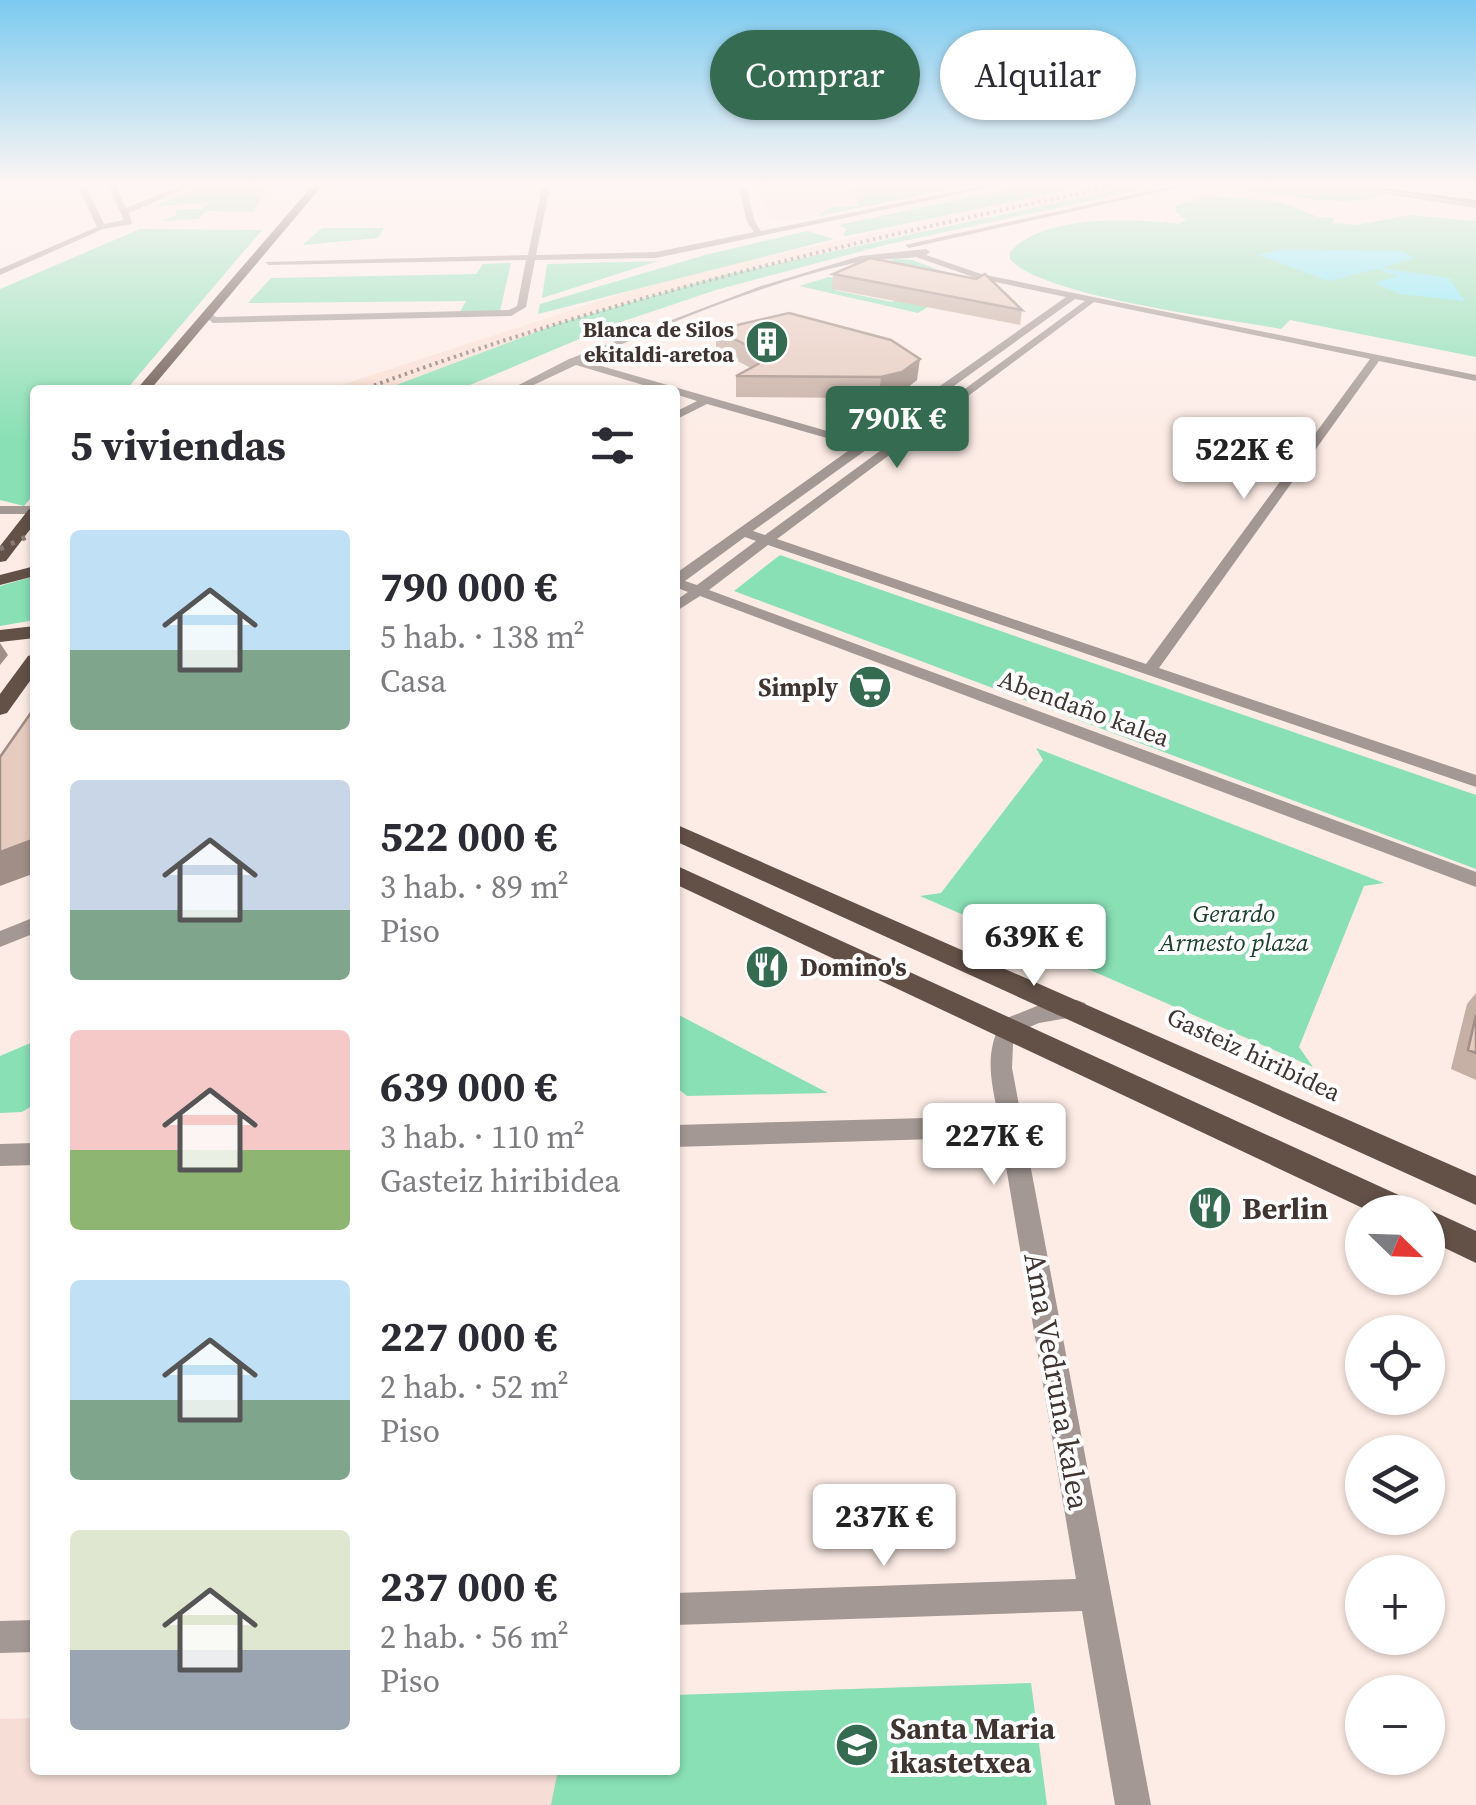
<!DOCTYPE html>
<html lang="es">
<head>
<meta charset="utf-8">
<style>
	body { margin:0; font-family:"Source Serif 4",serif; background:#f2f2f3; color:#2b2b33; height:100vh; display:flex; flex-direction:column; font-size:38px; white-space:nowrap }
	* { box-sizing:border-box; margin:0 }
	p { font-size:32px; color:#7c7c81 }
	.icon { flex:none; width:55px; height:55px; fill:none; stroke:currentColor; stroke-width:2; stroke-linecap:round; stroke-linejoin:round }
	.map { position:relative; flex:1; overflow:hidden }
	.panel { position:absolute; left:30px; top:385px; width:650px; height:1390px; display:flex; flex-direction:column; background:#fff; border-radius:10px; box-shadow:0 2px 8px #0004 }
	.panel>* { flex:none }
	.guide { position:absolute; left:710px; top:30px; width:615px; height:90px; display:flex; gap:20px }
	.needle { width:65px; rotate:113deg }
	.tools { position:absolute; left:1345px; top:1195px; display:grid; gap:20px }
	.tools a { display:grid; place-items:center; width:100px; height:100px; border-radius:50%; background:#fff; box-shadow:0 2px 8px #0004; font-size:50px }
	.price { position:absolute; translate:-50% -85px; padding:0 22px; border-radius:10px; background:#fff; color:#222; font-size:32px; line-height:65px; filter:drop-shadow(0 2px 5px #0008) }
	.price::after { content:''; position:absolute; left:50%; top:60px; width:30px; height:22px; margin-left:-15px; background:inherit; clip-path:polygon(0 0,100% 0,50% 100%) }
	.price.on { background:#356b51; color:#fff }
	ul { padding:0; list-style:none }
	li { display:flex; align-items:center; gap:30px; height:250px; padding:0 40px }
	li span { display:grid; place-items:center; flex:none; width:280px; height:200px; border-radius:10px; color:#555 }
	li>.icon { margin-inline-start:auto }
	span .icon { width:120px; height:120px; fill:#fffc; stroke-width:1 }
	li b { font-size:42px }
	h2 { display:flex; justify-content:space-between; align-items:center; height:120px; padding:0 40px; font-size:42px }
	.tag { padding:0 35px; border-radius:45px; background:#fff; box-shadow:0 2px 8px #0004; font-size:35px; line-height:90px }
	.tag.on { background:#356b51; color:#fff }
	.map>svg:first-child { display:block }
	.built { fill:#fbdfd3 }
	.education { fill:#f6ddd6 }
	.green { fill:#89e0b5 }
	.water { fill:#79eafa }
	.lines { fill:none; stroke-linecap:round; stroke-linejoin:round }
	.minor { fill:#a39893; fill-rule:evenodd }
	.tertiary { fill:#a39893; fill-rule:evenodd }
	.secondary { fill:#7e6e67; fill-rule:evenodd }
	.primary { fill:#635148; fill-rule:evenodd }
	.rail-far1 { stroke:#897c77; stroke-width:4; stroke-dasharray:2.5 4; stroke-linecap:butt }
	.rail { stroke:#897c77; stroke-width:5; stroke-dasharray:4 8; stroke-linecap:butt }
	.wall { fill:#c6afa4 }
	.shaded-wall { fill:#a18e86 }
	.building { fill:#e6cbbf; stroke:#a18e86; stroke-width:2.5 }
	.labels { text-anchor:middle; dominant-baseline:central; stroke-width:8; stroke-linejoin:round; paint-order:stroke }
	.far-poi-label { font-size:22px; font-weight:bold; fill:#3f3430; stroke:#fefefe; text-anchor:end }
	.poi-label { font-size:25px; font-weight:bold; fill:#3f3430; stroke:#fefefe; text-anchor:end }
	.street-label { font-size:25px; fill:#3f3430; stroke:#fefefe }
	.park-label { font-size:25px; font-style:italic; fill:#1a402f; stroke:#fefefe }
	.near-poi-label { font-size:30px; font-weight:bold; fill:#3f3430; stroke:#fefefe; text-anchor:start }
	.near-street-label { font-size:30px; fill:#3f3430; stroke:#fefefe }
</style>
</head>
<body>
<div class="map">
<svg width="1476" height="1805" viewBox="0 0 1476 1805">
	<rect width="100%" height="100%" fill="#fdece6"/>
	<!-- built -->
	<path class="built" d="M1088,186H1133L725,275L560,323L383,390H326L676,276Z"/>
	<!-- education -->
	<path class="education" d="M759,186H856L867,206L799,220L767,218Z
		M1031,1683L1047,1805H0V1719L35,1718V1770H675V1695Z"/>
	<!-- green -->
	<path class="green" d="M201,186H271L253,212L207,211L198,219L162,221L175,216L177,209H201L209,203L154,206Z
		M852,186H967L818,216L830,207L860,206Z
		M1022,186H1088L846,236L843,235L847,229L839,225Z
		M1133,186H1158L885,245L716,290L615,324L458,390H383L560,323L725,275Z
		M1337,186L1382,194C1347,213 1250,187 1204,187Z
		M1206,196L1279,201L1318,217L1334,218L1333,223L1356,225L1410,215L1476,221V357L1290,320L1281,329C1226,319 1039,296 1010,259V252C1043,214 1135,218 1179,224L1186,220L1176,212V206Z
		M322,228H384L378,238L303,245Z
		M140,229L262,230L126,390H35V493L24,506L0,500V289Z
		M807,231L834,239L538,314L540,304L705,255Z
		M894,259L913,260L969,282L918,313L799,286L829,277L850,281L834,290L892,302L922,285L944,280L890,262Z
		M658,261L542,298L547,264Z
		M511,263L500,311L460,312L466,301L248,303L271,278L476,274L483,264Z
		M780,555L1476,795V869L734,591Z
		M35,576V620L0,626V586Z
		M1036,748L1384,883L1364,886L1299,1047L1313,1067L920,896L941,893L1043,760Z
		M675,1015L677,1014L828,1093L687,1096L675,1086Z
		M35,1041V1104L22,1112L0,1113V1056Z
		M1031,1683L1047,1805H551L558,1770H675V1695Z"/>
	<!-- water -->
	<path class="water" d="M1278,249L1401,251L1415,258L1382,268L1449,278L1465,301L1400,294L1375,283L1397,276L1376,269L1329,281L1258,255Z"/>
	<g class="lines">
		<!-- minor -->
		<path class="minor" d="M78,186H86L104,224L124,220L108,186H116L126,208L181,186H191L129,213L132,224L103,229L0,275V269L97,227Z
			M542,186H550L536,255L656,252L754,232L747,222L738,186H746L755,222L761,231L983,186H997L656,258L535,260L526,307L511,316L213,323L202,314L207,311L216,317L509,310L517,306L526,260L269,265L265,262L528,255Z
			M1172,186H1186L909,248L905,245Z
			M1343,186L1476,204V208L1347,188Z
			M926,249L930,252L926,255L981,274L1476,375V381L1379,361L1159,668L1476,775V787L768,545L709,590L1476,872V887L700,596L675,612V601L688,592L675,587V574L855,446L707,404L675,420V412L697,401L675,394V390H660L576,365L523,390H509L569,359L761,286L860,256ZM916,257L976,278L1066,297L862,441L584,361C670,322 762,284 854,263C874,258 895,260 916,257ZM1075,299L1085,301L765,535L753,531L866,450H874L873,444ZM1094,302L1370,359L1146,664L777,539ZM745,537L756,541L697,585L685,581Z
			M35,917V933L0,947V931Z
			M1077,1000L1085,1003L1088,1009L1085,1015L1039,1023L1018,1032L1013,1044L1012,1068L1151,1805H1115L1082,1611L675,1625V1593L1076,1579L1001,1137L675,1147V1125L998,1116C991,1078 984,1055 1002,1020L1037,1006Z
			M35,1143V1165L0,1166V1144Z
			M35,1620V1652L0,1653V1621Z"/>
		<!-- tertiary -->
		<path class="tertiary" d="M0,506H35V514H0Z"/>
		<!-- secondary -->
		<path class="secondary" d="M1366,186L1476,200V204L1370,188Z"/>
		<!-- primary -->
		<path class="primary" d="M312,186H322L150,390H136Z
			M35,507V523L6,561L0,562V546L29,509Z
			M35,566V576L0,585V575Z
			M35,626V638L0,642V630Z
			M35,654V674L7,713L0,715V694L28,656Z
			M675,824L1476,1176V1205L675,841Z
			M675,865L1414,1202L1419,1212H1371L675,884Z
			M1428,1209L1476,1231V1263L1428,1240V1212H1419Z"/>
		<!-- rail-far1 -->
		<path class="rail-far1" d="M362,390C607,298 859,240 1114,186"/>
		<!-- rail -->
		<path class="rail" d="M0,549L35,533"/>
	</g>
	<!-- wall -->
	<path class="wall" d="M833,274L976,279L1022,310L1020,325L832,289Z
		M716,330L917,380L899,394L879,398L736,397V376L751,368L716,350Z
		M1476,993V1080L1451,1069L1467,1004Z"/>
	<!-- shaded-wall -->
	<path class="shaded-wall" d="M920,359L917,380L899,394L879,398L881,377Z
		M0,643L8,655L0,665Z
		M35,839V873L0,886V852Z"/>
	<!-- building -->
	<path class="building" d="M870,258L976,279L985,274L1022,310L833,274Z
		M789,313L891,340L920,359L902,372L881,377L736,376L771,357L716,330Z
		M35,707V839L0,852V757Z
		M1476,1015V1053L1468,1050Z"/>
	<!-- sky -->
	<linearGradient id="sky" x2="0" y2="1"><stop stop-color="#7bcaef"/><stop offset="0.42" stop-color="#fef6f4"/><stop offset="1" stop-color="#fef6f4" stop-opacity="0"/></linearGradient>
	<rect width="1476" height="439" fill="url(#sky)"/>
	<!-- icons -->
	<defs>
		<g id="building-disc" transform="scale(2.25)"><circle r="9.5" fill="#356b51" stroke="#fefefe"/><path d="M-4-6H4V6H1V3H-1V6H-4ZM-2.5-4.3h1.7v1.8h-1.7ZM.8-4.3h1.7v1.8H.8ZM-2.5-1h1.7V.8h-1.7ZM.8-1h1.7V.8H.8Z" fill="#fff"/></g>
		<g id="supermarket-disc" transform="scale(2.25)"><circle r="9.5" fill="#356b51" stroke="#fefefe"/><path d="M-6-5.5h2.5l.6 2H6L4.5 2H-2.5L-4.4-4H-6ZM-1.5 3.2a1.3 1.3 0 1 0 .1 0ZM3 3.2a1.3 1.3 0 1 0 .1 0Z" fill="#fff"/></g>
		<g id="restaurant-disc" transform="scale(2.25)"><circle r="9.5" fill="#356b51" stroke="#fefefe"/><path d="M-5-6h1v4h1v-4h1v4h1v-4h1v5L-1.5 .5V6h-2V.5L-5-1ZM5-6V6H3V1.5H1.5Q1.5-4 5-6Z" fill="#fff"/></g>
		<g id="school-disc" transform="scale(2.25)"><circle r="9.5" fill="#356b51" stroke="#fefefe"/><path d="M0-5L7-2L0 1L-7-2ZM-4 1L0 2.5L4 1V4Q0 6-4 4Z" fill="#fff"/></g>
	</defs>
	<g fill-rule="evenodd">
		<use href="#building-disc" x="767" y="342"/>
		<use href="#supermarket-disc" x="870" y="687"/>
		<use href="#restaurant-disc" x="767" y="967"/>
		<use href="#restaurant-disc" x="1210" y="1208"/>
		<use href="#school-disc" x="857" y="1745"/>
	</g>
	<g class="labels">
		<!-- far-poi labels -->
		<g class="far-poi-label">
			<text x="734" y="329">Blanca de Silos<tspan x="734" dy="25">ekitaldi-aretoa</tspan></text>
		</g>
		<!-- poi labels -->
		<g class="poi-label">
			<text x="838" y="687">Simply</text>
			<text x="800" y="967" text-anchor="start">Domino's</text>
		</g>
		<!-- street labels -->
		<g class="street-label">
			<text transform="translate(1084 708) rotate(20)">Abendaño kalea</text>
			<text transform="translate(1254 1054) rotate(25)">Gasteiz hiribidea</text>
		</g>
		<!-- park labels -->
		<g class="park-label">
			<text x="1234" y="913">Gerardo<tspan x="1234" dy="29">Armesto plaza</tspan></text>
		</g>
		<!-- near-poi labels -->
		<g class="near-poi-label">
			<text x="1242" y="1208">Berlin</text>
			<text x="890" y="1728">Santa Maria<tspan x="890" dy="34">ikastetxea</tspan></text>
		</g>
		<!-- near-street labels -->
		<g class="near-street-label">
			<text transform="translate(1057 1381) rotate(80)">Ama Vedruna kalea</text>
		</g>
	</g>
</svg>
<div class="tools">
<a><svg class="needle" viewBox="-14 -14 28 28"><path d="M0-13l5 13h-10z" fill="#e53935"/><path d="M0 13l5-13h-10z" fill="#7c7c81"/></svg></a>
<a><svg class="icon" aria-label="locate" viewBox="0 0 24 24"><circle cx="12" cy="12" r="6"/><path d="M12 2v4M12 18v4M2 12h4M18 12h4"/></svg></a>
<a><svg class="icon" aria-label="layers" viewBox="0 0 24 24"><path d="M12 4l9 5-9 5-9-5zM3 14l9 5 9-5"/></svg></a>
<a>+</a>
<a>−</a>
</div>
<b class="price on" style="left:897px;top:471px">790K €</b>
<b class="price" style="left:1244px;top:502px">522K €</b>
<b class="price" style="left:1034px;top:989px">639K €</b>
<b class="price" style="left:994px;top:1188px">227K €</b>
<b class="price" style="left:884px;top:1569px">237K €</b>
<div class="guide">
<a class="tag on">Comprar</a>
<a class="tag">Alquilar</a>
</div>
<section class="panel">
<h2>5 viviendas<svg class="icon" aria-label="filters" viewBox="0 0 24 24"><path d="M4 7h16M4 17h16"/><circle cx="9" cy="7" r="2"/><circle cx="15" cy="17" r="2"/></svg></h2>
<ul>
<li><span style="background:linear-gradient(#bfe0f5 60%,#7fa58c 0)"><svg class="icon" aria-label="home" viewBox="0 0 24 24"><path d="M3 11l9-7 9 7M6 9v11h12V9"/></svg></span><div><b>790 000 €</b><p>5 hab. · 138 m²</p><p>Casa</p></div></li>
<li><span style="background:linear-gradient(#c9d6e8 65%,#7fa58c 0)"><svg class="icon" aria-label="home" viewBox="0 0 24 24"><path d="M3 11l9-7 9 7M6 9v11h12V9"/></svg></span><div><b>522 000 €</b><p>3 hab. · 89 m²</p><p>Piso</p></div></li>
<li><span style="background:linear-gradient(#f6c9c9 60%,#8fb573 0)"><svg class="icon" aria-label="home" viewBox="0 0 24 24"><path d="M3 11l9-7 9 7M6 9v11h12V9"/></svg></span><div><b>639 000 €</b><p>3 hab. · 110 m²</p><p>Gasteiz hiribidea</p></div></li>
<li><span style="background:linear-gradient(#bfe0f5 60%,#7fa58c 0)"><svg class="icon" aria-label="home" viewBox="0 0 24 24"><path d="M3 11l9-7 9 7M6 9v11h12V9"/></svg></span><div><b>227 000 €</b><p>2 hab. · 52 m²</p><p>Piso</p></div></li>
<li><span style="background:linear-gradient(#dfe7d0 60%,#9aa5b1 0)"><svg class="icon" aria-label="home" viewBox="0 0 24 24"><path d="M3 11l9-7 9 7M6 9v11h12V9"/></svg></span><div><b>237 000 €</b><p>2 hab. · 56 m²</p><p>Piso</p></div></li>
</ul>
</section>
</div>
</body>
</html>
